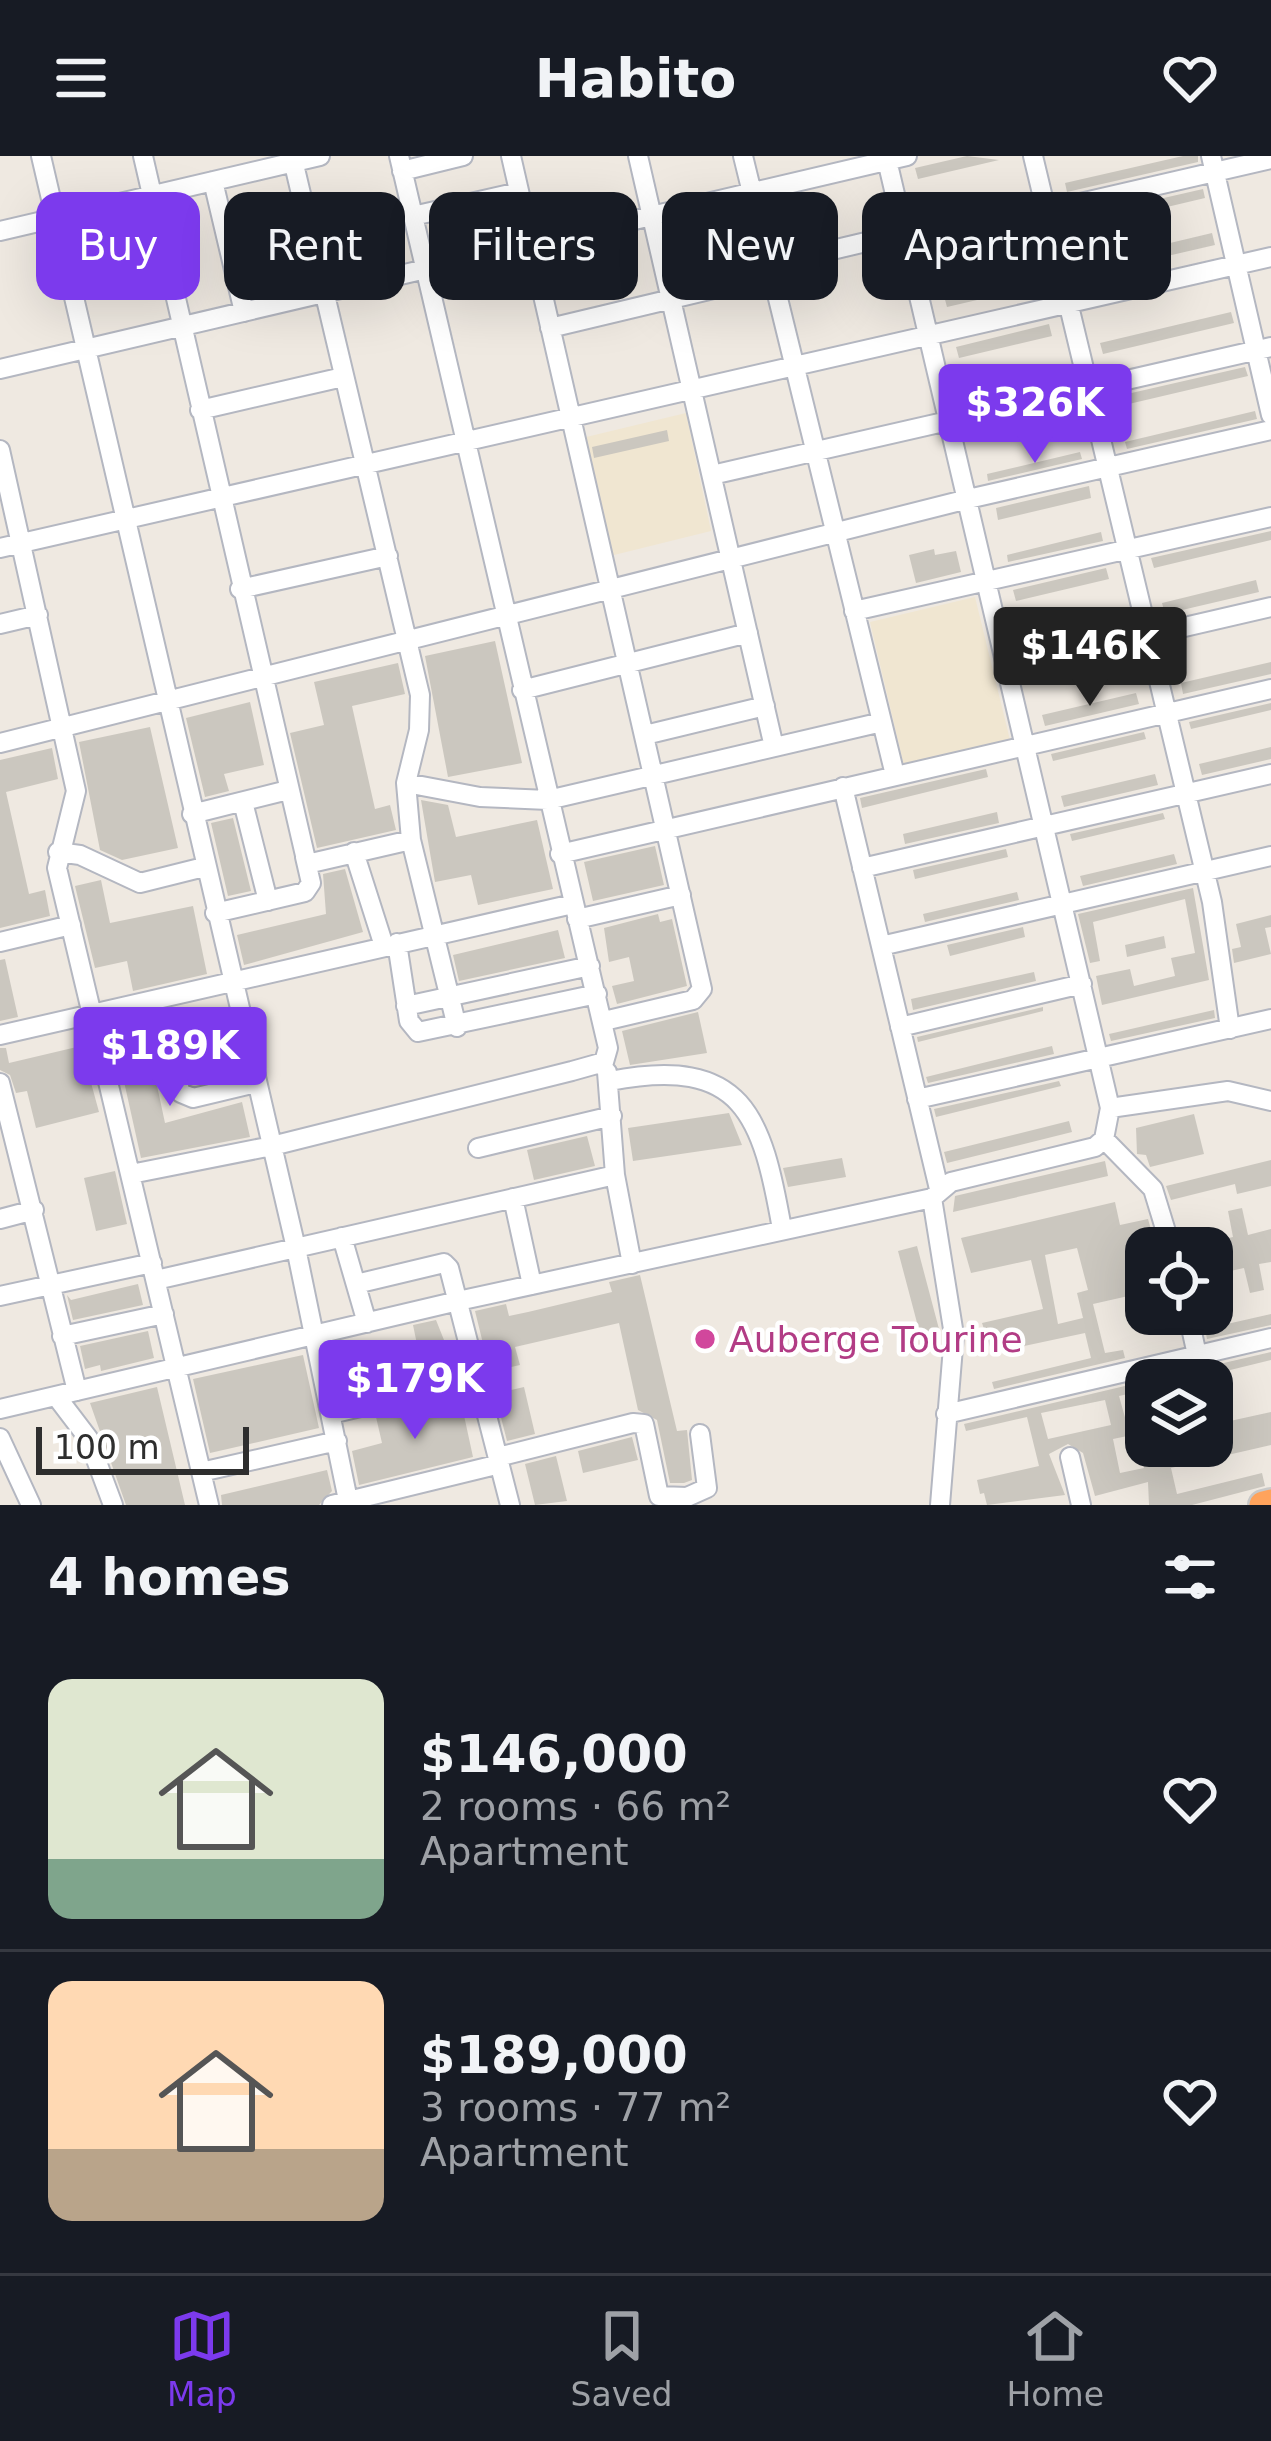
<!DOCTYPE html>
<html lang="en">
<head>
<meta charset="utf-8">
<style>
	body { margin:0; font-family:"DejaVu Sans",sans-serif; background:#20242c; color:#f1f3f6; height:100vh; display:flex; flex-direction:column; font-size:45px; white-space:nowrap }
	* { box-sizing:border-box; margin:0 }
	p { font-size:39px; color:#9ea1a6 }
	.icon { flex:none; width:66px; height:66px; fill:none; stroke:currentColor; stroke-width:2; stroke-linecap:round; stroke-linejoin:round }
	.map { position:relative; height:1349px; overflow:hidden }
	.side { display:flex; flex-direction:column; background:#171b24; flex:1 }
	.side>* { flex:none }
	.banner { position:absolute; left:36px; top:36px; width:1200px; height:108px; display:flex; gap:24px }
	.controls { position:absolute; left:1125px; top:1071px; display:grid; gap:24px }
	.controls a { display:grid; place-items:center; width:108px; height:108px; border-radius:24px; background:#171b24; box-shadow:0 12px 48px #0002; font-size:60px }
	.scale { position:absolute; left:36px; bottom:30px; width:213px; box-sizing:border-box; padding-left:12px; border:6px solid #2e2e2e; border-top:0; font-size:33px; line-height:42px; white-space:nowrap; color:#2e2e2e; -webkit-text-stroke:9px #fff; paint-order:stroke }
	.price { position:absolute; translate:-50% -102px; padding:0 27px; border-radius:12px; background:#7c3aed; color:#fff; font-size:39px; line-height:78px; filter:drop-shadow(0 3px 6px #0008) }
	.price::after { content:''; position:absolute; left:50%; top:72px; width:36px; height:27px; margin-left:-18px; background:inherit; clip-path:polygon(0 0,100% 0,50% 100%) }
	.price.on { background:#222; color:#fff }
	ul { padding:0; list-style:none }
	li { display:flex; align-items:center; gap:36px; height:300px; padding:0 48px }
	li+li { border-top:3px solid #363941 }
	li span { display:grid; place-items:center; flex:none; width:336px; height:240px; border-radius:24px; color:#555 }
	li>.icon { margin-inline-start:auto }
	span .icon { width:144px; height:144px; fill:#fffc; stroke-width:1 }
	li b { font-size:51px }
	h2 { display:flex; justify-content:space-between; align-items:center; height:144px; padding:0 48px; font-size:51px }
	.tag { padding:0 42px; border-radius:24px; background:#171b24; box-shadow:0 12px 48px #0002; font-size:42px; line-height:108px }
	.tag.on { background:#7c3aed; color:#fff }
	header { display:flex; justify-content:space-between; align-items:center; height:156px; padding:0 48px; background:#171b24; font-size:54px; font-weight:800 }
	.tabs { display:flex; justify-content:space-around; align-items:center; height:168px; border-top:3px solid #363941; background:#171b24; font-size:33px; color:#9ea1a6 }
	.tabs a { display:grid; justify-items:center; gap:6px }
	.tabs .on { color:#7c3aed }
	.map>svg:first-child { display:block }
	.education { fill:#f0e6d1 }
	.building { fill:#cbc7bf; fill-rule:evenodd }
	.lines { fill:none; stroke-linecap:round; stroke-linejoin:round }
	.minor-casing { stroke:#b4b7c1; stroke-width:22 }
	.highway-casing { stroke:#c9c9c9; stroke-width:32 }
	.minor { stroke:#fff; stroke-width:18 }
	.highway { stroke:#ffa35c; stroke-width:27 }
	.hotel-dot { fill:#d1479c; stroke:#fff; stroke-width:4.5 }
	.labels { text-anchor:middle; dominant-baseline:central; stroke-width:9; stroke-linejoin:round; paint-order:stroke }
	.hotel-label { font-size:36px; fill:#b23c85; stroke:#fff; text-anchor:start }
</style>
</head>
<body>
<header><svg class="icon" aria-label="menu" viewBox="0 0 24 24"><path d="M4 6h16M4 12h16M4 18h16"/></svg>Habito<svg class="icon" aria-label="heart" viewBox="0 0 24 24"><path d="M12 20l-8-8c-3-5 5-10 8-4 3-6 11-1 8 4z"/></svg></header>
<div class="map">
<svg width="1271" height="1349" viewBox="0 0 1271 1349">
	<rect width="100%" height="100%" fill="#efe9e1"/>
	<!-- education -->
	<path class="education" d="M686,257L711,375L610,400L582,282Z
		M975,441L1010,584L904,610L870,466Z"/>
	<!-- building -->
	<path class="building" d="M967,0L999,4L918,23L915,12Z
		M1183,0H1198V6L1067,36L1065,27Z
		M1203,33L1205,42L1074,73L1072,63Z
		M1020,36L1023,46L928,68L926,58Z
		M1026,73L1029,83L936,105L933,95Z
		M1212,77L1215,89L1085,119L1082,108Z
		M1038,118L1041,129L947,151L944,140Z
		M1231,156L1234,167L1103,198L1100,187Z
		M1049,168L1052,180L959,202L956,191Z
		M1245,211L1248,220L1116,251L1114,241Z
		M1061,214L1063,225L969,246L967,237Z
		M1069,251L1071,261L978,283L976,272Z
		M1255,255L1257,263L1127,293L1125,286Z
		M667,274L669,285L594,302L592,291Z
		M1080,296L1082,303L988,325L987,318Z
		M1089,330L1091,342L998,364L996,352Z
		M1271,375V384L1154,412L1151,402Z
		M1101,376L1103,385L1008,406L1007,399Z
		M934,393L935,399L956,395L961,416L916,427L909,399Z
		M1106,412L1109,423L1016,445L1013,434Z
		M1256,424L1259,436L1165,458L1162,447Z
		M1118,458L1121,469L1027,491L1024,480Z
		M495,485L522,607L448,621L425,500Z
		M1271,506V518L1183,538L1181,527Z
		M398,507L405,538L352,550L375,653L390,649L396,674L317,692L290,577L324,569L314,526Z
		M1136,537L1139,548L1045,570L1042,559Z
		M250,546L264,609L224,618L229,635L205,641L186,562Z
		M1271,547V554L1191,573L1189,566Z
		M150,571L178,692L122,704L100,694L79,586Z
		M1144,576L1146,583L1053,605L1051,598Z
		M1271,591V603L1202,619L1199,608Z
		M52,592L58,623L6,636L29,738L45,734L50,760L0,772V604Z
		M986,613L988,621L862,652L860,642Z
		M1155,618L1158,629L1064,651L1061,640Z
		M421,644L448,649L456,681L537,664L553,733L478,749L471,719L435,726Z
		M997,656L999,667L905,688L903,678Z
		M1163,657L1165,663L1072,685L1070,678Z
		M233,662L251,735L228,740L211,667Z
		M655,690L664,729L593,745L584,706Z
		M1006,693L1008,701L915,723L913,714Z
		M1174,698L1177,708L1083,730L1080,720Z
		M345,713L363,776L244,809L237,779L326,758L323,718Z
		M101,724L110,767L193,750L207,818L133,835L127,805L95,812L75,730Z
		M1193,732L1209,824L1102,849L1096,820L1130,813L1134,830L1175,820L1171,802L1195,797L1185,743L1093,766L1100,805L1090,807L1078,758Z
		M1017,736L1019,744L925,766L923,758Z
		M658,758L660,766L672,763L687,830L617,848L612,830L634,825L629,801L609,806L604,772Z
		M1271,759V771L1265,772L1271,798L1234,807L1232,793L1241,791L1236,768Z
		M1023,771L1025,781L950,800L947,789Z
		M558,774L565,802L459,825L453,799Z
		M1164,780L1166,792L1127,801L1125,789Z
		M5,803L18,861L0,865V804Z
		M1034,816L1036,825L913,854L911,843Z
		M1043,851V855L918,886L917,881Z
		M1214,854L1215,862L1111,885L1109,878Z
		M698,856L707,897L630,909L622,875Z
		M146,878L165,967L242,946L250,981L141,1002L115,885Z
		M81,890L99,956L36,972L27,935L16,937L10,919L0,914V892H6L9,907Z
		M1052,890L1054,898L928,927L926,921Z
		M1059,925L1061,930L936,961L934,953Z
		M729,957L742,989L633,1005L628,972Z
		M1194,958L1204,998L1150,1011L1146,999L1137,998L1136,972Z
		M1069,965L1072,976L947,1007L944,996Z
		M587,980L595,1010L534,1024L527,994Z
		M842,1002L846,1021L788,1031L783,1012Z
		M1271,1004V1030L1237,1038L1235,1028L1171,1044L1166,1030Z
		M1105,1005L1108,1020L953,1056L955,1040Z
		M115,1015L127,1068L96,1075L84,1022Z
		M1115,1046L1120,1069L1148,1063L1152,1077L1141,1079L1146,1136L1093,1148L1105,1197L1123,1194L1125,1202L994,1233L992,1226L1091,1202L1085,1177L992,1197L982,1167L1043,1153L1031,1104L971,1117L961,1082ZM1077,1092L1088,1134L1077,1137L1083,1162L1058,1168L1045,1099Z
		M1242,1052L1248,1079L1271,1073V1106L1259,1108L1264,1134L1250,1137L1244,1112L1212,1119V1086L1233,1081L1228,1055Z
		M917,1090L939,1173L920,1178L898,1095Z
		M640,1119L677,1275L687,1274L692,1324L684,1327H670L657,1264L638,1254L619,1167L515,1191L520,1209L490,1216L475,1155L506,1148L509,1160L528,1156L612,1136L609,1126Z
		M138,1128L143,1149L73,1164L67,1139L71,1144Z
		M1271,1158V1169L1207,1183L1205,1173Z
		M436,1164L456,1214L424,1222L413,1169Z
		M148,1175L154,1202L101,1215L100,1209L85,1213L80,1190Z
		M1271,1196V1204L1218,1217L1230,1265L1271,1256V1289L1171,1312L1177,1338L1262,1317L1265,1330L1192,1349H1149L1148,1326L1095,1340L1083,1297L1068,1288L1049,1298L1065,1339L987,1349L984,1337L980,1338L977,1324L1039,1310L1027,1261L966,1275L964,1268L1146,1225V1234L1119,1240L1126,1265L1146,1260V1290H1178L1179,1295L1212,1290L1222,1285L1212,1258V1218L1155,1223ZM1105,1244L1111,1269L1048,1283L1041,1257ZM1137,1278L1144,1312L1120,1317L1113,1283Z
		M303,1199L319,1272L210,1297L193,1223Z
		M157,1231L185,1349H126L90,1247Z
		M524,1231L535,1278L507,1285L495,1238Z
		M460,1241L473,1301L359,1329L352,1295L382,1287L376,1261Z
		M632,1281L638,1304L583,1317L578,1295Z
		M556,1300L567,1345L535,1349L525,1308Z
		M327,1314L332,1335L319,1349H222L221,1339Z"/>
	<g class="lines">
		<!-- minor casing -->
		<g class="minor-casing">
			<path id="minor" d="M41,0L296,1092L349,1349
				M143,0L307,708L411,684L457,871
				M292,0L420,539L419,574L406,627L411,684
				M511,0L702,833L693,844L604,865
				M638,0L774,591
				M743,0L895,619
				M886,0L1110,952L1104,983L1095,991L951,1026L932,1042L954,1179L940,1349
				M1033,0L1212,746L1230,873
				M1211,0L1271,259
				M402,15L463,0
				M213,25L244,156
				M413,60L519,36
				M0,75L320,0
				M906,87L1271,3
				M769,109L904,77
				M550,172L772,119
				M0,213L907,0
				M200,254L343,221
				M0,294L76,635L57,712L209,1349
				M712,319L1271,191
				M0,392L1271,101
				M240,433L388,400
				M854,455L1271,361
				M0,468L38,459
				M1007,512L1271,451
				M522,534L748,477
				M645,579L765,550
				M0,587L968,343L1271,274
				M406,627L480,641L548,644L882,566
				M843,631L939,1033
				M243,646L268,745
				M192,658L288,634
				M58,696L80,699L140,727L204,711
				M354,696L384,790
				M560,698L1271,533
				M862,712L1271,618
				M215,757L305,736L311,727L305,701
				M577,763L681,739
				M0,786L71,769
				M397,787L409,865L418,876L597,838
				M881,790L1271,700
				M153,844L181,937L193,942L256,927
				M406,850L590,810
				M900,871L1082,828
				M0,879L573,748
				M607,916L615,1019L632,1108
				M610,925C744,899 762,960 782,1073
				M0,927L77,1235
				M917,943L1271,863
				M1110,952L1228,935L1271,945
				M1104,983L1153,1033L1171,1092
				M478,992L612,960
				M131,1018L272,990L572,915L604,906L608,892L399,0
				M513,1042L532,1129
				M0,1063L34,1054
				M342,1081L367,1167
				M156,1124L615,1019
				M356,1128L444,1107L449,1112L510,1349
				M0,1140L152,1107
				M1188,1158L1197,1199
				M62,1180L164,1158
				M56,1240L88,1282L113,1349
				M0,1253L458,1145L932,1042
				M331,1258L478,1223
				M946,1258L1271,1182
				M0,1282L31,1349
				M498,1301L633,1267L644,1268L659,1340L687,1341L707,1332L700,1278
				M1070,1301L1081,1349
				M201,1316L337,1285
				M332,1349L500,1308"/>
		</g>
		<!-- highway casing -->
		<g class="highway-casing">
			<path id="highway" d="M1263,1349L1271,1347"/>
		</g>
		<!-- minor -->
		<use href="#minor" class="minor"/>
		<!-- highway -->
		<use href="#highway" class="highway"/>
	</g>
	<!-- markers -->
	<circle class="hotel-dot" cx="705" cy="1183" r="12"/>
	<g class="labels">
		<!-- hotel labels -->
		<g class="hotel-label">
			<text x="729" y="1183">Auberge Tourine</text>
		</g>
	</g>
</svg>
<div class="controls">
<a><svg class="icon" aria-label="locate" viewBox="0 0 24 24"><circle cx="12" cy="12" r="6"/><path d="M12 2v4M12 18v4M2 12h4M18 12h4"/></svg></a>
<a><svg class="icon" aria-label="layers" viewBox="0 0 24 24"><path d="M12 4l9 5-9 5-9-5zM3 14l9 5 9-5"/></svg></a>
</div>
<div class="scale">100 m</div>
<b class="price" style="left:1035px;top:310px">$326K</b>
<b class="price on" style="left:1090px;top:553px">$146K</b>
<b class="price" style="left:170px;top:953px">$189K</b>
<b class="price" style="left:415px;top:1286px">$179K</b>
<div class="banner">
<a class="tag on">Buy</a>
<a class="tag">Rent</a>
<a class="tag">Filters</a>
<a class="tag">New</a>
<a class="tag">Apartment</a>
</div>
</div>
<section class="side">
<h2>4 homes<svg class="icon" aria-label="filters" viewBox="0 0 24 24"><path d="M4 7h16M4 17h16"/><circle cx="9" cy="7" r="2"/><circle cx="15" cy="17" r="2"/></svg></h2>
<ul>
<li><span style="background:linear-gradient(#dfe7d0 75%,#7fa58c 0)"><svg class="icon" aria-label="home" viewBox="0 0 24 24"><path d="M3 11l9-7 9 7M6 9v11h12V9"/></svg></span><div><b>$146,000</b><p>2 rooms · 66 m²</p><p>Apartment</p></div><svg class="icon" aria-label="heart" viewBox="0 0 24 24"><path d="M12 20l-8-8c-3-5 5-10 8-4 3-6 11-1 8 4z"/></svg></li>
<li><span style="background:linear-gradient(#ffd9b3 70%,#b9a48a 0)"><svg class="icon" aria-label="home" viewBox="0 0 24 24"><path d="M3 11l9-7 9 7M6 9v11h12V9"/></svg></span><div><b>$189,000</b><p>3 rooms · 77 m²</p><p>Apartment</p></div><svg class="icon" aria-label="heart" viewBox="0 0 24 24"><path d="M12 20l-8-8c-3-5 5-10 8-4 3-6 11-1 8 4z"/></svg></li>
</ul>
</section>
<nav class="tabs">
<a class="on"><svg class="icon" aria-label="map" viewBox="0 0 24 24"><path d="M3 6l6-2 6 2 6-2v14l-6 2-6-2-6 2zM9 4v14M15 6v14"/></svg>Map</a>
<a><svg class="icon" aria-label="saved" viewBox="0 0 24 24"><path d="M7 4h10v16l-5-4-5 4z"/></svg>Saved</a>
<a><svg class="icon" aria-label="home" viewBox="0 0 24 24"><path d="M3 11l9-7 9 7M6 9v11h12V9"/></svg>Home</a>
</nav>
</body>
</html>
